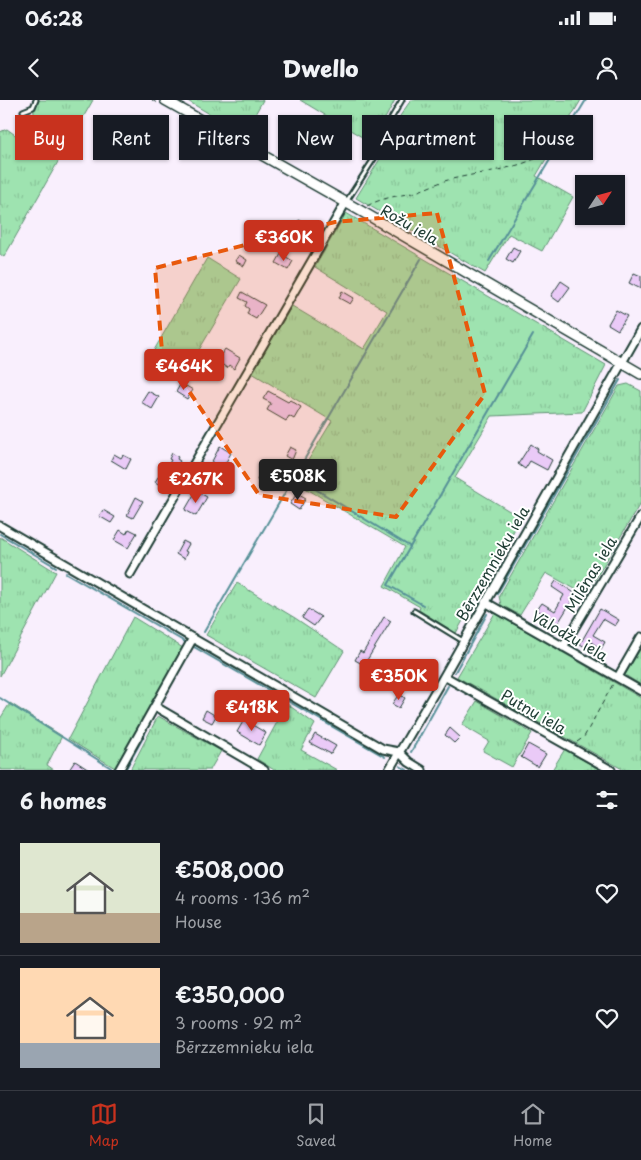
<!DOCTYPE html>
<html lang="en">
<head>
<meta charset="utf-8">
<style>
	body { margin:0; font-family:"Playpen Sans",sans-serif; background:#20242c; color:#f1f3f6; height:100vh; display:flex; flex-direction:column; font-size:19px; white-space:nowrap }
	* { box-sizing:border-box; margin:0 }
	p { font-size:16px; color:#9ea1a6 }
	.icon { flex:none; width:28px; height:28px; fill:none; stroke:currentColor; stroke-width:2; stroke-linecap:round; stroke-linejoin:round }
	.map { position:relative; height:670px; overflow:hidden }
	.side { display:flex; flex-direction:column; background:#171b24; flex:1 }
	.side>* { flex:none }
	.banner { position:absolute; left:15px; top:15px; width:611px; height:45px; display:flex; gap:10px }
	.needle { width:32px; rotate:54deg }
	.tools { position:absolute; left:575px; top:75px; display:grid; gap:10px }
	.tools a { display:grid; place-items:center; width:50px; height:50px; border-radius:0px; background:#171b24; box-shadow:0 1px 4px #0004; font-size:25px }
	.price { position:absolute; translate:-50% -42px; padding:0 11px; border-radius:5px; background:#c8321e; color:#fff; font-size:16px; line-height:32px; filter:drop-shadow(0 1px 2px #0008) }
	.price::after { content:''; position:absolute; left:50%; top:30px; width:15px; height:11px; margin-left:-8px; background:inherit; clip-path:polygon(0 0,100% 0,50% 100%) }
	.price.on { background:#222; color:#fff }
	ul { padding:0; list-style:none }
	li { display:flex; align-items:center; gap:15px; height:125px; padding:0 20px }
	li+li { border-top:1px solid #363941 }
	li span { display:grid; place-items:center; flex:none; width:140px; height:100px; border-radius:0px; color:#555 }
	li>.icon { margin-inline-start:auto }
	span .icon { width:60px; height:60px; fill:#fffc; stroke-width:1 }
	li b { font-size:21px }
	h2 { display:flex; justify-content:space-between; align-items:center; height:60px; padding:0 20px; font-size:21px }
	.pill { padding:0 18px; border-radius:0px; background:#171b24; box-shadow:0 1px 4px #0004; font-size:18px; line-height:45px }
	.pill.on { background:#c8321e; color:#fff }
	.status { display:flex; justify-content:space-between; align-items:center; height:35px; padding:0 25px; background:#171b24; direction:ltr }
	.status svg { height:14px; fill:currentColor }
	header { display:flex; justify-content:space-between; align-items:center; height:65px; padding:0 20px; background:#171b24; font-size:22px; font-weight:800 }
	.dock { display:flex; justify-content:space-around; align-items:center; height:70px; border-top:1px solid #363941; background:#171b24; font-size:14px; color:#9ea1a6 }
	.dock a { display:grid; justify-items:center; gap:2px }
	.dock .on { color:#c8321e }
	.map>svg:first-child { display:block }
	.grass { fill:url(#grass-tufts); stroke:#5e9072 }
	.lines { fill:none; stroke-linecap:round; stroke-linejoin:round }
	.stream { stroke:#569097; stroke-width:2 }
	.building { fill:#eacaf7; stroke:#1f3d34 }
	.service-casing { stroke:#1f3d34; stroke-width:7 }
	.minor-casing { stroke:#1f3d34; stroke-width:11 }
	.tertiary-casing { stroke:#1f3d34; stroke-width:12 }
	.path { stroke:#1f3d34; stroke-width:1; stroke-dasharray:5 4; stroke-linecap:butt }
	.service { stroke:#fff; stroke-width:3 }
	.minor { stroke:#fff; stroke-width:7 }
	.tertiary { stroke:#fff; stroke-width:9 }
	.marked { fill:#e8590c; fill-opacity:0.2; stroke:#e8590c; stroke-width:4; stroke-dasharray:10 6; stroke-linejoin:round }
	.labels { text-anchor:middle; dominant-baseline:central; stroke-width:4; stroke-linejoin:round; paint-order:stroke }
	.street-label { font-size:15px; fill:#1f3d34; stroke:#fff }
</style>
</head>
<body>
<div class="status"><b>06:28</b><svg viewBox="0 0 49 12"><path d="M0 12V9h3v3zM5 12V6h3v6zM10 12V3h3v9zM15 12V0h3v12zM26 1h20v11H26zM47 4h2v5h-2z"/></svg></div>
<header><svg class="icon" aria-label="back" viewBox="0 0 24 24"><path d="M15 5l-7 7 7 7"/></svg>Dwello<svg class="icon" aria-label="person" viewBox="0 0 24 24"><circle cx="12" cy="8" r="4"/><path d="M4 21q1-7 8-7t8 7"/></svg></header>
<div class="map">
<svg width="641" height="670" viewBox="0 0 641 670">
	<defs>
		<pattern id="grass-tufts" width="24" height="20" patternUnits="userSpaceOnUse" patternTransform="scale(1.25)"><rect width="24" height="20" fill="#9ee3b0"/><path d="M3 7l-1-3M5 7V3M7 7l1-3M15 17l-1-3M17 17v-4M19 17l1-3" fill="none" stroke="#88c498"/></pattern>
	</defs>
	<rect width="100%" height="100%" fill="#f9effd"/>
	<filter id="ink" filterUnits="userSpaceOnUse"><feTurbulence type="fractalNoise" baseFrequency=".02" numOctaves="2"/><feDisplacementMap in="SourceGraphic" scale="10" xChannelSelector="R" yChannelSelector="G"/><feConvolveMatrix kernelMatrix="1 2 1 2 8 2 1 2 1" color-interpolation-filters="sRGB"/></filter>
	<g filter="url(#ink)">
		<!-- grass -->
		<path class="grass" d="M33,0H93L4,157L0,154V32L7,29L18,37L34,14Z
			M186,0H263L244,34Z
			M300,0H395L372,43Z
			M411,0H581L536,76L573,97L542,151L509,134L485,173L356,98L383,54L398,19Z
			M346,113L606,265L582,312L492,316L455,378L521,418L456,533L419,510L420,507L384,486L405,447L295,382L332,321L252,273L292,206L364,249L387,211L315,167Z
			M207,158L241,179L183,277L149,259Z
			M628,284L641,291V402L586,495L546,473L520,515L501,505L499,496L619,286Z
			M0,437L56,472L0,576Z
			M237,483L295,518L344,551L316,598L206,535Z
			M495,513L641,598V670H624L457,577Z
			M133,517L183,548L115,668L68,639Z
			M641,548V585L625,575Z
			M477,601L532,633L512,667L483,651L489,641L462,625Z
			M10,603L62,636L47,665L54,670H0V619Z
			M287,604L315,624L301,650L337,670H274L257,659Z
			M158,616L221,651L210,670H130Z
			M565,649L600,670H552Z"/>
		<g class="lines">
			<!-- stream -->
			<path class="stream" d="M489,161L586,0
				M294,376L409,446
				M0,434L56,467
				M66,473L185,542
				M497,494L620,280
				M423,505L388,485L533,235
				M204,532L421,159
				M194,547L385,657
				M455,572L487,514
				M0,598L111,668
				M411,652L448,586
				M400,666L407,670
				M125,670L145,634"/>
		</g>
		<!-- building -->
		<path class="building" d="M300,29L311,35L306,46L295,40Z
			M299,120L312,127L307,136L294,128Z
			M513,147L520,151L513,163L506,159Z
			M281,154L293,161L288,170L276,163Z
			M239,155L247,160L244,166L235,161Z
			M634,173L641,176V189L629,183Z
			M561,181L570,187L559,202L551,196Z
			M342,191L354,198L350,204L339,198Z
			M242,192L265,205L256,219L247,214L249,209L245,206L247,202L239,198Z
			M616,210L627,216L618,230L608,224Z
			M225,249L240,258L234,269L229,265L227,268L217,261Z
			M181,283L193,290L187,299L176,292Z
			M148,291L159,297L152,309L141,302Z
			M268,291L288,302L290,300L301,307L294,319L289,316L286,321L267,310L271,303L263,299Z
			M531,344L538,349L537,351L552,360L547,370L530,361L525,369L518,364Z
			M220,346L231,353L220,373L209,367Z
			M290,347L296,350L292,360L285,356Z
			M172,353L178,357L177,359L180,361L166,385L163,384L162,386L155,382L158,377L161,378L171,360L169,359Z
			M114,354L121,358L123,355L131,359L126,369L111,360Z
			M262,371L268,373L274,378L269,387L257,380Z
			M196,391L207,397L196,416L185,410Z
			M297,393L306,398L299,410L290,404Z
			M136,397L143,401L133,418L127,415Z
			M103,410L115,417L111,423L99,416Z
			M129,429L137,433L128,448L114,440L120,430L126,434Z
			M183,441L189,444L185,451L187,452L184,459L176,454Z
			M556,481L576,494L555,528L547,522L550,517L537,510L542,503L555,511L564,495L552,487Z
			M308,509L321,517L314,526L302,518Z
			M600,509L619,520L615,526L603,519L593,535L605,542L601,549L591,542L587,548L580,544Z
			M384,517L391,521L364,565L355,560L360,551L363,553Z
			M380,573L387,577L383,583L376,579Z
			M399,594L405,598L399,608L392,604Z
			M206,610L216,616L212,623L202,618Z
			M244,620L266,633L259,645L237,632Z
			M450,628L460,637L454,643L445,635Z
			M315,634L336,646L331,654L310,643Z
			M528,644L546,654L538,667L521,657Z
			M75,661L89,670H69Z"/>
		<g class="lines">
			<!-- service casing -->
			<g class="service-casing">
				<path id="service" d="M23,11L33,7L36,0
					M346,102L377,54L392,17L402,0
					M414,511L463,541"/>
			</g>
			<!-- minor casing -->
			<g class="minor-casing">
				<path id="minor" d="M0,426L383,649L399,652L409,662L422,670
					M130,474L346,102
					M485,502L641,591
					M563,547L641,416
					M444,576L611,670
					M618,577L641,537
					M156,607L264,670
					M119,670L193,538
					M389,670L444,576L641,229"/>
			</g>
			<!-- tertiary casing -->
			<g class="tertiary-casing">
				<path id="tertiary" d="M165,0L361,111L641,274"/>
			</g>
			<!-- path -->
			<path class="path" d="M152,0L157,3
				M367,106C381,98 397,96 412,93C424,90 436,83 448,80C480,72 516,70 545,54
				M577,642L584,637L613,584"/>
			<!-- service -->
			<use href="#service" class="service"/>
			<!-- minor -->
			<use href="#minor" class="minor"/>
			<!-- tertiary -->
			<use href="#tertiary" class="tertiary"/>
		</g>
	</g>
	<!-- marked area -->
	<path class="marked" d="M437,113L485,294L396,417L259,395L162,251L155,168L335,122Z"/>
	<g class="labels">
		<!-- street labels -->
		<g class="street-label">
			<text transform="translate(410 124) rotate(30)">Rožu iela</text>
			<text transform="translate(492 463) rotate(-60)">Bērzzemnieku iela</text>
			<text transform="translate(590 474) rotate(-59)">Milēnas iela</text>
			<text transform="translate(570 535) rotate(30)">Vālodžu iela</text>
			<text transform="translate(534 611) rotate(30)">Putnu iela</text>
		</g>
	</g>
</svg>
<div class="tools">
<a><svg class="needle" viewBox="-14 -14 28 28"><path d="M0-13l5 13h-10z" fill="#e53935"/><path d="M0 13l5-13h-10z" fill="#9ea1a6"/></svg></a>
</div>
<b class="price" style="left:284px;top:162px">€360K</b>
<b class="price" style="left:184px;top:291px">€464K</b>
<b class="price on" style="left:298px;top:401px">€508K</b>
<b class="price" style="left:196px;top:404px">€267K</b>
<b class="price" style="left:399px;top:601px">€350K</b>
<b class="price" style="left:252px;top:632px">€418K</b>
<div class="banner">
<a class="pill on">Buy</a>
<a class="pill">Rent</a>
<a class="pill">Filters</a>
<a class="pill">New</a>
<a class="pill">Apartment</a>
<a class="pill">House</a>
</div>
</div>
<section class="side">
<h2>6 homes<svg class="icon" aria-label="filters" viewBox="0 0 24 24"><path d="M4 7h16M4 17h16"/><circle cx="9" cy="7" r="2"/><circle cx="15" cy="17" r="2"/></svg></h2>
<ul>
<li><span style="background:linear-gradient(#dfe7d0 70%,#b9a48a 0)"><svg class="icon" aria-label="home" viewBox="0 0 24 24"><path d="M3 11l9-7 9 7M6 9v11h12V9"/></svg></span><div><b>€508,000</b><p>4 rooms · 136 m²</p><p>House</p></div><svg class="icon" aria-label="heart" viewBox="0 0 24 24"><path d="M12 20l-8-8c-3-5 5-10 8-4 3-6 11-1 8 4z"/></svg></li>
<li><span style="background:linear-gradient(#ffd9b3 75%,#9aa5b1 0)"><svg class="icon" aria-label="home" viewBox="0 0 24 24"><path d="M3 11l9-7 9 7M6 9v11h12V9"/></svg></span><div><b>€350,000</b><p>3 rooms · 92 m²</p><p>Bērzzemnieku iela</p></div><svg class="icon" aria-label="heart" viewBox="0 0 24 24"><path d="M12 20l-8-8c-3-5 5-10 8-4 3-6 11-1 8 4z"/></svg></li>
</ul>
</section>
<nav class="dock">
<a class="on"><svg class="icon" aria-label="map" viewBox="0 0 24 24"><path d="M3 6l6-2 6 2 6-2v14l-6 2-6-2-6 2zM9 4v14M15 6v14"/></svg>Map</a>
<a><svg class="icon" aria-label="saved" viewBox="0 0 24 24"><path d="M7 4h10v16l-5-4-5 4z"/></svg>Saved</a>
<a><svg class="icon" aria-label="home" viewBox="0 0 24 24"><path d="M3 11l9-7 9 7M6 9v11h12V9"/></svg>Home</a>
</nav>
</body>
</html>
